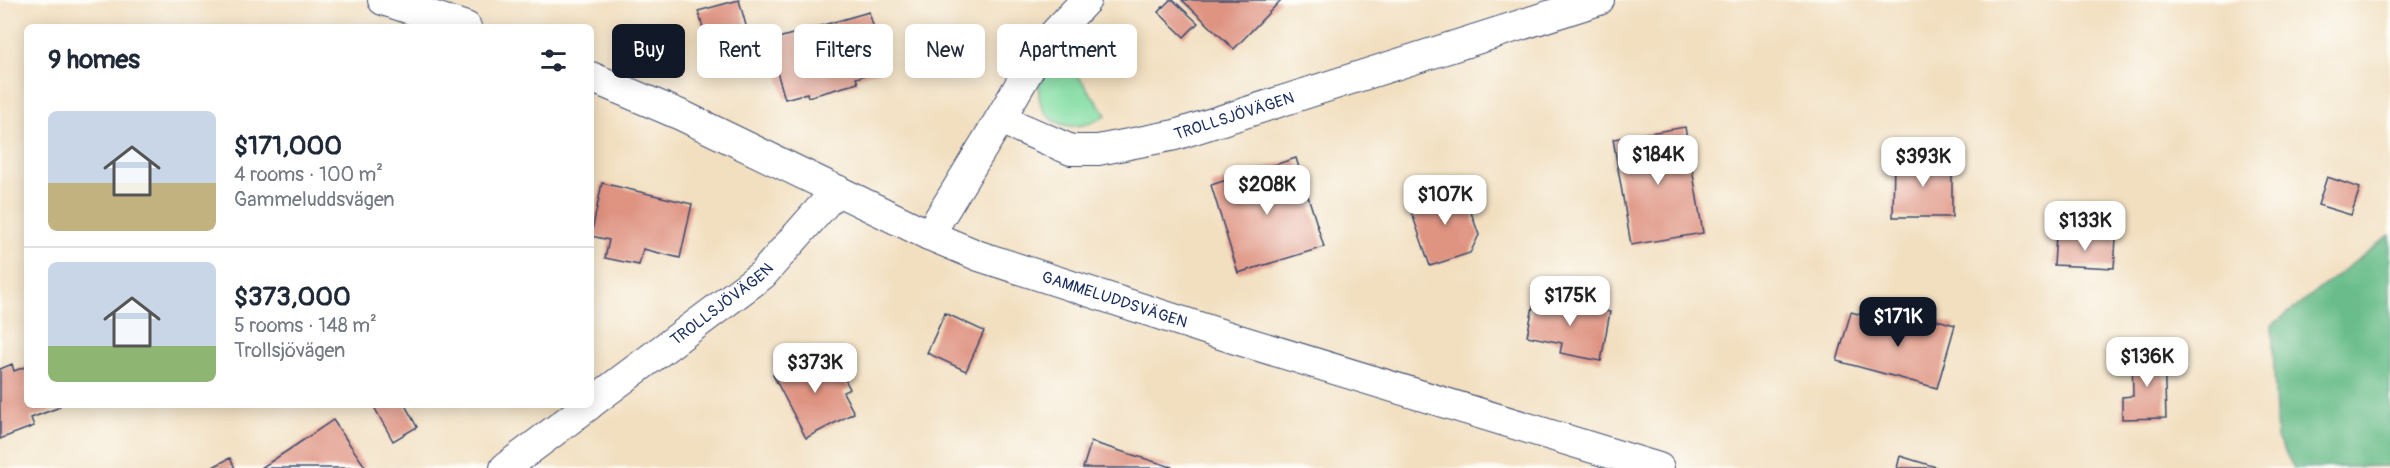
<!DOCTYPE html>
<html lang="en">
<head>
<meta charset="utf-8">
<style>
	body { margin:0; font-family:Pangolin,sans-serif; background:#f2f2f3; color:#1f2937; height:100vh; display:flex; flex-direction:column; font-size:22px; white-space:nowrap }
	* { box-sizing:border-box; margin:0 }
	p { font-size:20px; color:#747a83 }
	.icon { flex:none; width:33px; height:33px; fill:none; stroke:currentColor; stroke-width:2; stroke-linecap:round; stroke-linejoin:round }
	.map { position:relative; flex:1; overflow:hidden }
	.drawer { position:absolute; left:24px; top:24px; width:570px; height:384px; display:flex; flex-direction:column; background:#fff; border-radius:9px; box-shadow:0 3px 15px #0003 }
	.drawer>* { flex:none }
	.hud { position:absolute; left:612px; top:24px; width:570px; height:54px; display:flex; gap:12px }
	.price { position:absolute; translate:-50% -51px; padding:0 14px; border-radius:12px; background:#fff; color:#222; font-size:20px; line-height:39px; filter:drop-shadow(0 2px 3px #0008) }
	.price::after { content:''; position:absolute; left:50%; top:36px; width:18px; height:14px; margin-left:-9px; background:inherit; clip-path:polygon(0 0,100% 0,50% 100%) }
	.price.active { background:#111827; color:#fff }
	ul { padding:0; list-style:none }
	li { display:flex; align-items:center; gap:18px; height:150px; padding:0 24px }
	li+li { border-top:2px solid #e0e1e3 }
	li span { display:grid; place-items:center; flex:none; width:168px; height:120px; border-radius:9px; color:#555 }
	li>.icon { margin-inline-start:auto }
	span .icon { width:72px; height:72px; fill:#fffc; stroke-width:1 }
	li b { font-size:26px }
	h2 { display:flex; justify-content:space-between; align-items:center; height:72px; padding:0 24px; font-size:26px }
	.chip { padding:0 21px; border-radius:9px; background:#fff; box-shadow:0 3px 15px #0003; font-size:21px; line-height:54px }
	.chip.active { background:#111827; color:#fff }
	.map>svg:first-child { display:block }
	.green { fill:#84dea4; stroke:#508681; stroke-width:1.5 }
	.forest { fill:#6bbd8a; stroke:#437674; stroke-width:1.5 }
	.building { fill:#df9381 }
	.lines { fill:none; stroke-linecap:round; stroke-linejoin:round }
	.minor-casing { stroke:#3b496d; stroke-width:32 }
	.minor { stroke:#fff; stroke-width:30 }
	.labels { text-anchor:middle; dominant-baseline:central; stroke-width:4.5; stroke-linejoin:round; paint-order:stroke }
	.street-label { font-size:16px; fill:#1b2f5e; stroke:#fdfcf7 }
</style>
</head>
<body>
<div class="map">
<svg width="2390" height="468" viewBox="0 0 2390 468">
	<rect width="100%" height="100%" fill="#fdfcf7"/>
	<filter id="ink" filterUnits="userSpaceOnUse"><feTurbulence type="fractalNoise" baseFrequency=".0167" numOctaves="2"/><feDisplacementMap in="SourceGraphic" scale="12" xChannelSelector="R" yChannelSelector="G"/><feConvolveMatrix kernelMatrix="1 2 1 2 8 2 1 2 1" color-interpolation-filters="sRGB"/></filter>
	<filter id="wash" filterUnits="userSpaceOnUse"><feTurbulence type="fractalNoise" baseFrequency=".008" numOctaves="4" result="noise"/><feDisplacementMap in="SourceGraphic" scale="24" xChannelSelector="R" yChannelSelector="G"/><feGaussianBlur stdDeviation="1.35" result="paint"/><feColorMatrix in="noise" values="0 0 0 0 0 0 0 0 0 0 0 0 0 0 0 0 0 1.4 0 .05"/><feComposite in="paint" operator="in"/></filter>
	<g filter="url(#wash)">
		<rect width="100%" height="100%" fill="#f2dfc0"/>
		<!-- green -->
		<path class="green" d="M1061,52L1106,115C1050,151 1013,90 1061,52Z"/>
		<!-- forest -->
		<path class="forest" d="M2390,235V466L2294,468L2277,438L2272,325Z"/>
		<g id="blocks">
			<!-- building -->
			<path class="building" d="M739,0L748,33L708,45L698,11Z
				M1170,0H1173L1198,23L1184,37L1158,12Z
				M1182,0H1281L1234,49Z
				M869,12L886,69L856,78L858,83L808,97L807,93L785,99L768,41Z
				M1685,127L1703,233L1631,245L1613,139Z
				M1296,158L1324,247L1238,273L1211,185Z
				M1894,158H1952V217H1893Z
				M2327,177L2360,188L2351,215L2318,205Z
				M602,183L692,204L680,258L643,249L639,265L605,258L609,240L591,236Z
				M1462,187L1479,235L1470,253L1430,266L1409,205Z
				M2056,235L2116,238L2114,268L2054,265Z
				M1535,297L1610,312L1601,361L1560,353L1562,343L1527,336Z
				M1851,312L1912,329L1916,314L1955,325L1937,388L1837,361Z
				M945,313L984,331L966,371L927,353Z
				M819,351L828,368L837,364L850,389L843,392L854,413L806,438L773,375Z
				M2164,352L2166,418L2122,419V397L2133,396L2132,353Z
				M12,364L14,371L27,366V405H59L60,407L31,418L34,426L0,439V369Z
				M373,405H405L417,427L393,441Z
				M333,420L366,468H261L296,445Z
				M1091,442L1172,467V468H1083Z
				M1900,456L1936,467V468H1897Z
				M230,458L235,468H211Z"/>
		</g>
	</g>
	<g filter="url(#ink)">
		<use href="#blocks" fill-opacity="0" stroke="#3b496d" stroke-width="1.5"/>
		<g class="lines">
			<!-- minor casing -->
			<g class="minor-casing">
				<g id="minor">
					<path d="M383,0L466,27"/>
					<path id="s1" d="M591,77L683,116L929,235L979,256L1239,340L1659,468"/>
					<path d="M1000,119L1042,47L1086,0"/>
					<path id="s2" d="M929,235L1000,119L1071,150H1098L1175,135L1599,0"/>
					<path id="s3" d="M591,403L762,275L837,190"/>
					<path d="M505,468L589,405"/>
				</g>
			</g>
			<!-- minor -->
			<use href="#minor" class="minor"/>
		</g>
	</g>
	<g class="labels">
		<!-- street labels -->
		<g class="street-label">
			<text stroke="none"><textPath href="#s2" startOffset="381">TROLLSJÖVÄGEN</textPath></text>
			<text stroke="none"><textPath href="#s1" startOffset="570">GAMMELUDDSVÄGEN</textPath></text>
			<text stroke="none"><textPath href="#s3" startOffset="164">TROLLSJÖVÄGEN</textPath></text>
		</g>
	</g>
</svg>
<b class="price" style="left:1658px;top:186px">$184K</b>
<b class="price" style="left:1923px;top:188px">$393K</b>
<b class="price" style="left:1267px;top:216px">$208K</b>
<b class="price" style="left:1445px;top:226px">$107K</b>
<b class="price" style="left:2085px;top:252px">$133K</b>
<b class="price" style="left:1570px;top:327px">$175K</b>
<b class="price active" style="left:1898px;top:348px">$171K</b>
<b class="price" style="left:2147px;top:388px">$136K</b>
<b class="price" style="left:815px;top:394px">$373K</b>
<div class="hud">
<a class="chip active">Buy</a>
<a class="chip">Rent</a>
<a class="chip">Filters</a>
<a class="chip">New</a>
<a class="chip">Apartment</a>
</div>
<section class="drawer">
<h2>9 homes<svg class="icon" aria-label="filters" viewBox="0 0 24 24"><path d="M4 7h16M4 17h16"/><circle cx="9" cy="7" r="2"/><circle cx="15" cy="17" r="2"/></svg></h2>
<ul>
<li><span style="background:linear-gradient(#c9d6e8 60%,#c2b280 0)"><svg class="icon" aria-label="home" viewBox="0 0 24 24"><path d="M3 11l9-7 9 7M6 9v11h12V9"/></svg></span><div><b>$171,000</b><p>4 rooms · 100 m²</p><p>Gammeluddsvägen</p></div></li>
<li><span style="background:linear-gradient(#c9d6e8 70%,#8fb573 0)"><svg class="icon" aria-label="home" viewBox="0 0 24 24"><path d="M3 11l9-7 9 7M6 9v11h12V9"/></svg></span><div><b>$373,000</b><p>5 rooms · 148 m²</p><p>Trollsjövägen</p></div></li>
</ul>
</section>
</div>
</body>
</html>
